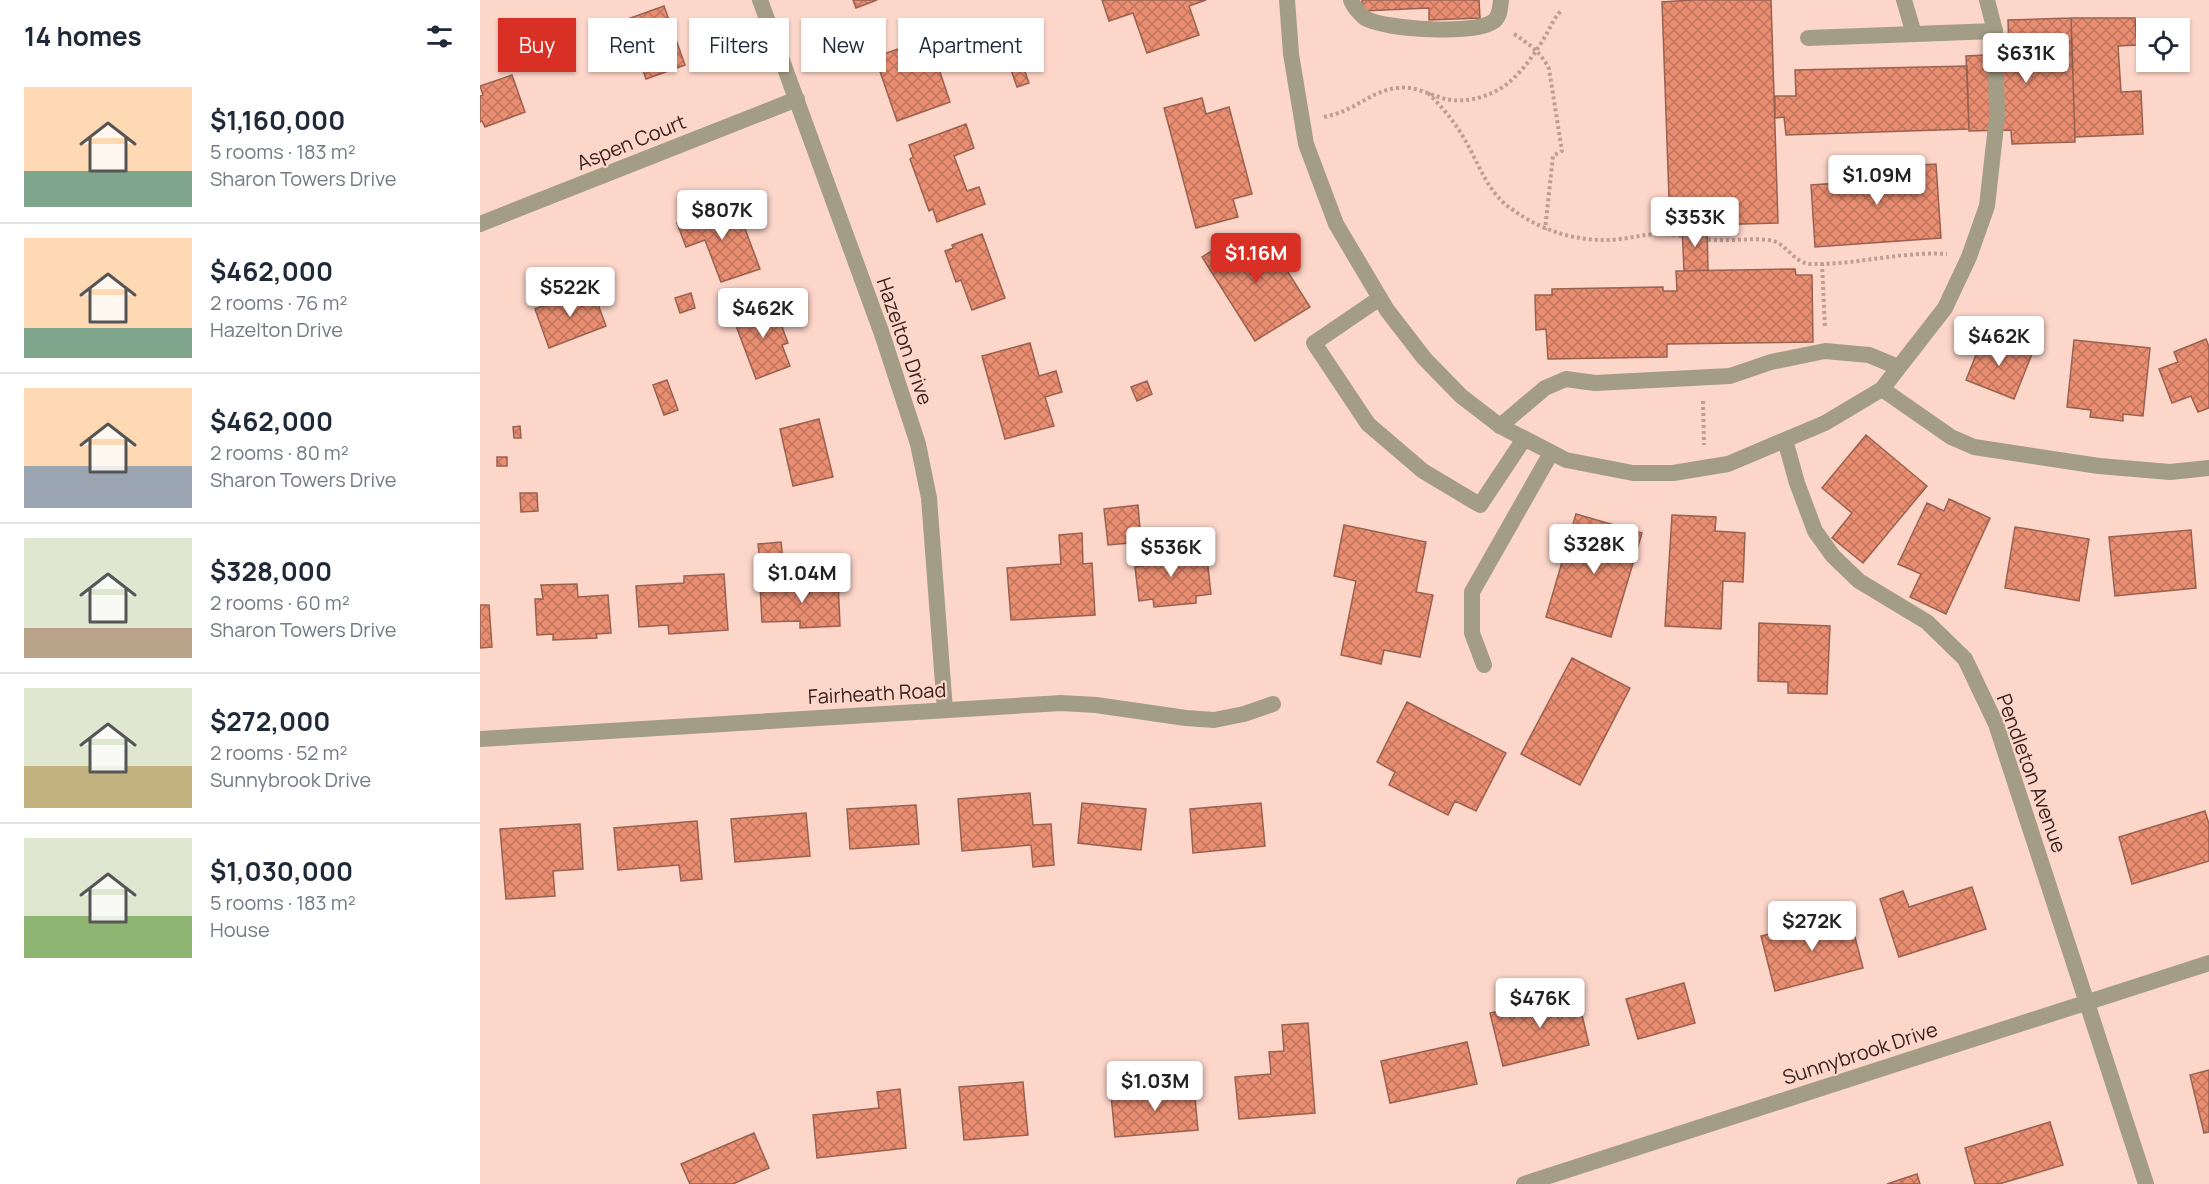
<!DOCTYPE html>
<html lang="en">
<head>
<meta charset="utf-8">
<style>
	body { margin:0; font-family:Manrope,sans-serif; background:#f6f6f7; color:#1f2937; height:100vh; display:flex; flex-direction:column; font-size:22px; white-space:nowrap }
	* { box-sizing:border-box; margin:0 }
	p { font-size:20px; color:#747a83 }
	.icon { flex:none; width:33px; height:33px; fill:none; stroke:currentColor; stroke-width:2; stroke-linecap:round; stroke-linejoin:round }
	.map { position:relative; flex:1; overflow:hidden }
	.sheet { display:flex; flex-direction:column; background:#fff; width:480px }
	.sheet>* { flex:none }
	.top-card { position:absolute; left:18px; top:18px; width:570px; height:54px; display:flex; gap:12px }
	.tools { position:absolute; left:1656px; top:18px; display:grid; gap:12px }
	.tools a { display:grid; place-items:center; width:54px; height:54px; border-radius:0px; background:#fff; box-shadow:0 2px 4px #0004; font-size:30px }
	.price { position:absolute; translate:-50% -51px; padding:0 14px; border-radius:6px; background:#fff; color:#222; font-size:20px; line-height:39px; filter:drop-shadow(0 2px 3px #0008) }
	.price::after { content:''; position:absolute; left:50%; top:36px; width:18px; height:14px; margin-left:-9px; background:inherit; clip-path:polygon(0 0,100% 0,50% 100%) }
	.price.active { background:#d93025; color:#fff }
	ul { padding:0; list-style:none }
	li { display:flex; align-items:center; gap:18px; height:150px; padding:0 24px }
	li+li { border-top:2px solid #e0e1e3 }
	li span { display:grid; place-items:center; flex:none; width:168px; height:120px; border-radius:0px; color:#555 }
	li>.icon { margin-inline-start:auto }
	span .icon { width:72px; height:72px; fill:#fffc; stroke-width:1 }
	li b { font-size:26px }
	h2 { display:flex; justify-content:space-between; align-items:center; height:72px; padding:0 24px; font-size:26px }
	.tag { padding:0 21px; border-radius:0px; background:#fff; box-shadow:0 2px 4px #0004; font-size:21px; line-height:54px }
	.tag.active { background:#d93025; color:#fff }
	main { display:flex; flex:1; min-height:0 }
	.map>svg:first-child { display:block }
	.building { fill:url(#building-cross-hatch); stroke:#996150; stroke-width:1.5 }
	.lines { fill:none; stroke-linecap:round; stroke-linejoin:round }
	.path { stroke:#bf9d93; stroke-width:4; stroke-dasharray:3 3; stroke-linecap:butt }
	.service { stroke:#a29d84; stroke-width:16 }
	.minor { stroke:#a29d84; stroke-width:16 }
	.labels { text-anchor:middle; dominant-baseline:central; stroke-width:4.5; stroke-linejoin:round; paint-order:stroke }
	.street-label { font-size:20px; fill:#38211a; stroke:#fdd6ca }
</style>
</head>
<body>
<main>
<section class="sheet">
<h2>14 homes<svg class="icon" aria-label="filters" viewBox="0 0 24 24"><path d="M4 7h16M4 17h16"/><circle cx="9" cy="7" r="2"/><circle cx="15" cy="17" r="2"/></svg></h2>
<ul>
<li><span style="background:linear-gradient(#ffd9b3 70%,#7fa58c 0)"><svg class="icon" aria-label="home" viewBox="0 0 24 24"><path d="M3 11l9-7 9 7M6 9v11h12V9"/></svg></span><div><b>$1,160,000</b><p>5 rooms · 183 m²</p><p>Sharon Towers Drive</p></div></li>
<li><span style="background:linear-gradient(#ffd9b3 75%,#7fa58c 0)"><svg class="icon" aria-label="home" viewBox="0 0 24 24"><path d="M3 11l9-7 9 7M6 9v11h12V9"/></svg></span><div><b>$462,000</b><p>2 rooms · 76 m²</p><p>Hazelton Drive</p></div></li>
<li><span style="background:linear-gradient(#ffd9b3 65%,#9aa5b1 0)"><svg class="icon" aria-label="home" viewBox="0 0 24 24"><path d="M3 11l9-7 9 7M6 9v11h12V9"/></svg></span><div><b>$462,000</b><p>2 rooms · 80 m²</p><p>Sharon Towers Drive</p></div></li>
<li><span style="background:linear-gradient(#dfe7d0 75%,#b9a48a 0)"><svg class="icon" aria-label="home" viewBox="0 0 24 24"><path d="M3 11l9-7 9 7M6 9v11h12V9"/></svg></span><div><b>$328,000</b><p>2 rooms · 60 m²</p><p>Sharon Towers Drive</p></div></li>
<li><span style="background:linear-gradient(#dfe7d0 65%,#c2b280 0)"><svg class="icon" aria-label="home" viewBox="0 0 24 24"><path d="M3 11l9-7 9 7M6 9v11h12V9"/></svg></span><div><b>$272,000</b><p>2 rooms · 52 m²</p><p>Sunnybrook Drive</p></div></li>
<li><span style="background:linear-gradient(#dfe7d0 65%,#8fb573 0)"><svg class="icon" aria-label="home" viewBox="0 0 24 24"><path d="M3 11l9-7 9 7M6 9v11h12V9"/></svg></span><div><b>$1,030,000</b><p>5 rooms · 183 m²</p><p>House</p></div></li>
</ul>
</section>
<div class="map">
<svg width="1729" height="1184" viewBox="0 0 1729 1184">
	<defs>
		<pattern id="building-cross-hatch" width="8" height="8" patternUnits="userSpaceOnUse" patternTransform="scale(1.5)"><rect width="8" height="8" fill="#ea8e72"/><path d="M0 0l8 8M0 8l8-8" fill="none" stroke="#bf745d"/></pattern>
	</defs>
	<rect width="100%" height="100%" fill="#fdd6ca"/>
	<!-- building -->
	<path class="building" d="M373,0H397L376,8Z
		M622,0H726L709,6L719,35L667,53L653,13L629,21Z
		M882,0H999L1000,18L949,20V8L882,11Z
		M1212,0H1291L1298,223L1190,226L1182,2Z
		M184,6L205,65L166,79L145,20Z
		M1591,18H1655L1657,45L1638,46L1641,92L1661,91L1663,134L1595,137Z
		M1591,18L1595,142L1532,144L1531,130L1489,131L1486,56L1529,54L1528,20Z
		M444,40L455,71L459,69L470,102L417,121L395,57Z
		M543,66L549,83L537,87L531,70Z
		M1487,66L1489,129L1306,135L1304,117L1295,118V96H1316L1315,70Z
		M32,75L45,112L5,127L2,121L0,122V96L3,95L0,86Z
		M722,98L726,114L749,107L772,194L753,199L758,217L716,228L684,108Z
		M486,124L494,148L474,156L487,191L499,187L505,204L457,222L453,209L449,211L430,159L433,157L429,145Z
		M1456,164L1461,238L1335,247L1331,185L1360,183L1359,170Z
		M255,202L280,269L241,282L225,240L206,247L197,223Z
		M1227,225L1228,270L1204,271L1202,226Z
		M502,234L525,298L492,310L481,280L476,282L465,251L473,248L472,245Z
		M758,234L766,246L784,234L830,307L775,341L722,257Z
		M1315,269L1316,275H1332L1333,342L1187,344V357L1068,359L1066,329L1056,330L1055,295H1072V289L1183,287V291H1197L1196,271Z
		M112,288L126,326L69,348L55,309Z
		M211,293L215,308L200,313L195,298Z
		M292,300L308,343L302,345L310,366L276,379L252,315Z
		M1504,335L1552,354L1534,399L1486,380Z
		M1726,339L1729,347V408L1718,412L1711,396L1692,403L1679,369L1698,362L1694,352Z
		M1594,340L1670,348L1663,416L1643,414V421L1610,417L1611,410L1587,407Z
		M550,343L559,376L576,371L582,392L565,397L574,426L525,439L502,356Z
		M187,380L198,410L184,415L173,385Z
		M667,381L672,394L657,401L651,387Z
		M339,419L353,477L313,486L300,429Z
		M40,426L41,438H34L33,427Z
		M1386,435L1447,486L1383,563L1352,538L1372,513L1342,488Z
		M17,457H27V466H17Z
		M40,493H57L58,511L41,512Z
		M1469,499L1510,518L1466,614L1430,597L1441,574L1418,564L1447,503L1464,511Z
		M658,505L661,542L628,545L624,509Z
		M1096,514L1162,533L1131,637L1066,617Z
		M1192,515L1236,517L1235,531L1265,533L1263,582L1243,581L1241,629L1185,626Z
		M864,525L946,542L936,592L953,595L940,657L904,650L901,664L861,655L876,581L854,576Z
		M1535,527L1609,539L1599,601L1525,588Z
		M1711,530L1716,588L1635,596L1629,537Z
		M602,533L603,564L612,563L615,615L531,620L527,568L581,564L579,535Z
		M301,542L303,560L280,562L278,544Z
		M696,548L698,562L727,558L731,594L716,596V603L674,607L673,599L659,601L655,567L661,566L660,552Z
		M244,574L248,630L189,634L188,625L159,627L156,586L204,583V576Z
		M358,581L360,626L320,628V621L282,622L280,585Z
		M97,584L98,597L128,595L131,633L116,634L117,638L73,640V634L57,635L55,599H63L61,585Z
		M0,605H9L12,647L0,648Z
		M1279,623L1350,626L1347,694L1308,693V682L1278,681Z
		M1092,658L1150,688L1100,785L1041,754Z
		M927,702L1026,753L996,811L975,801L968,815L909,785L915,772L897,762Z
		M550,793L553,825L571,824L574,865L553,867L551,845L482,851L478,799Z
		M602,803L666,809L661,850L598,843Z
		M781,803L785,846L713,853L710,809Z
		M436,805L439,844L370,849L367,809Z
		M1725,811L1729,824V861L1652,884L1639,837Z
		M326,813L330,856L255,862L251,819Z
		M217,821L222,879L201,881L199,865L138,870L134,828Z
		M100,824L103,869L73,871L75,896L26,899L20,829Z
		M1492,887L1506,929L1419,957L1400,899L1423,891L1429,907Z
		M1369,914L1383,968L1295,991L1281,936Z
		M1204,983L1215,1023L1158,1039L1146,999Z
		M1097,993L1109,1045L1023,1066L1010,1013Z
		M828,1023L835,1113L759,1119L755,1077L791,1074L789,1052L804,1051L802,1025Z
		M987,1042L997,1084L910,1103L901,1061Z
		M1729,1070V1132L1724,1133L1710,1075Z
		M543,1082L548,1135L484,1140L479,1087Z
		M714,1087L718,1130L635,1137L631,1095Z
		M420,1089L426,1148L337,1158L333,1115L399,1108L397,1092Z
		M1570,1122L1583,1165L1519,1184H1495L1485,1148Z
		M274,1133L289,1168L253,1184H210L201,1164Z
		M1437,1174L1440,1184H1407Z"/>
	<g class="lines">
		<!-- path -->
		<path class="path" d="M1034,34C1049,44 1061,52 1069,69L1082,151L1073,156L1065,230
			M948,93C962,107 975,122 985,140C999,164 1008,194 1033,210C1063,231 1094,241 1131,240C1147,239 1164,234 1180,234C1198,234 1216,240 1234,240C1252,241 1271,238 1289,240C1307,242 1312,263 1331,264C1377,265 1421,251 1467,254
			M844,117C852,115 860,113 866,110C883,102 898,90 917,88C934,85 949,95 966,99C985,104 1012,96 1027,84C1043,71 1057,51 1067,33C1072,24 1074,18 1082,10
			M1342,263L1345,328
			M1223,401L1224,445"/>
		<!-- service -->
		<path class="service" d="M871,0C873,6 880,14 885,18C905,30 996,35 1014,21C1020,16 1020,8 1021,0
			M1424,0L1434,34
			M1328,38L1515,31
			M900,298L834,343L888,424L943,471L1000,505L1044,439
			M1402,389L1471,437L1494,447L1619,466L1690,472L1729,468
			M1020,426L1065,388L1086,379L1115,383L1250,376L1291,362L1345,351L1389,355L1418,367
			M1004,665L992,633V592L1071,453"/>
		<!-- minor -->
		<path class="minor" d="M280,0L402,334L438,444L449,498L465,710
			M807,0L811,54L826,144L856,224L907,310L944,358L981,396L1020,426L1086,460L1153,473H1193L1248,464L1345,423L1402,389L1465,308L1489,257L1507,206L1517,117L1515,31L1507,0
			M0,224L317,99
			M1305,440L1317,483L1335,531L1353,556L1379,581L1447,622L1485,659L1516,724L1666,1184
			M0,739L581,703L616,705L706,718L734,720L764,714L793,704
			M1044,1184L1729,963"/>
	</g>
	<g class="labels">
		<!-- street labels -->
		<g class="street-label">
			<text transform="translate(151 142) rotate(-22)">Aspen Court</text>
			<text transform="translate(425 341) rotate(71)">Hazelton Drive</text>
			<text transform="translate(397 693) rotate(-3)">Fairheath Road</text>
			<text transform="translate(1552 773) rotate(70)">Pendleton Avenue</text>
			<text transform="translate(1380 1053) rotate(-18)">Sunnybrook Drive</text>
		</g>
	</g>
</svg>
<div class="tools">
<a><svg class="icon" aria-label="locate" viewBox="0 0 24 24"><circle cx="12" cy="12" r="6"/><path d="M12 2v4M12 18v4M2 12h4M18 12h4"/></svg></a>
</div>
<b class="price" style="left:1546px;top:84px">$631K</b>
<b class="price" style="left:1397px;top:206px">$1.09M</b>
<b class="price" style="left:242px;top:241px">$807K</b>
<b class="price" style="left:1215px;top:248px">$353K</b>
<b class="price active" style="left:776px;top:284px">$1.16M</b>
<b class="price" style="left:90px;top:318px">$522K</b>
<b class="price" style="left:283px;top:339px">$462K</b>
<b class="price" style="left:1519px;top:367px">$462K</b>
<b class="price" style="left:1114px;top:575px">$328K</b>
<b class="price" style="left:691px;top:578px">$536K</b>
<b class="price" style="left:322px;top:604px">$1.04M</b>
<b class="price" style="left:1332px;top:952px">$272K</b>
<b class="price" style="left:1060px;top:1029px">$476K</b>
<b class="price" style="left:675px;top:1112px">$1.03M</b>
<div class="top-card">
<a class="tag active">Buy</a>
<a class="tag">Rent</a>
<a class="tag">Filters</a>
<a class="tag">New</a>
<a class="tag">Apartment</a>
</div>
</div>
</main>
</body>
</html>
